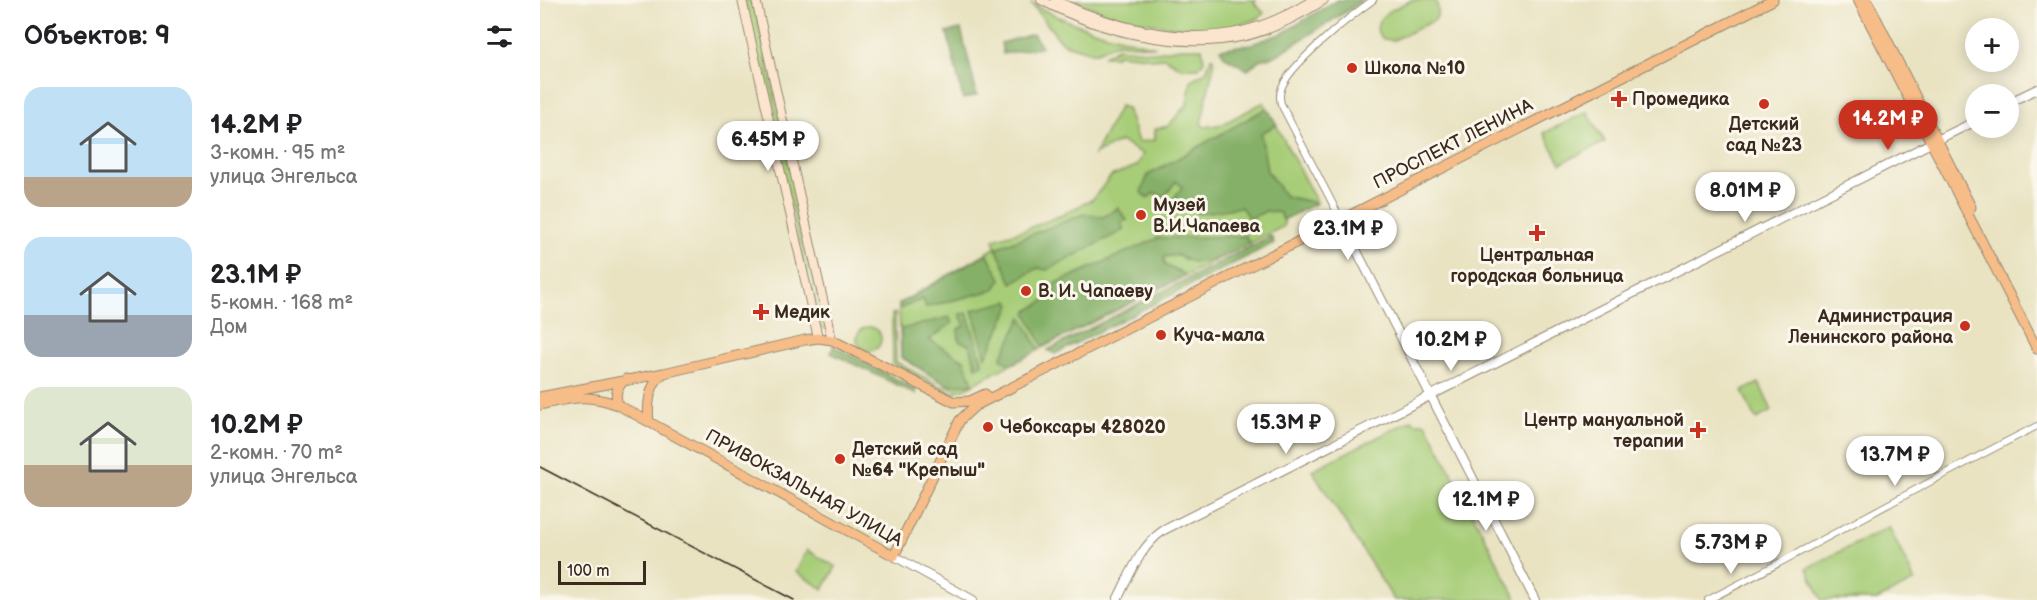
<!DOCTYPE html>
<html lang="ru">
<head>
<meta charset="utf-8">
<style>
	body { margin:0; font-family:"Balsamiq Sans",sans-serif; background:#f2f2f2; color:#202124; height:100vh; display:flex; flex-direction:column; font-size:22px; white-space:nowrap }
	* { box-sizing:border-box; margin:0 }
	p { font-size:20px; color:#757577 }
	.icon { flex:none; width:33px; height:33px; fill:none; stroke:currentColor; stroke-width:2; stroke-linecap:round; stroke-linejoin:round }
	.map { position:relative; flex:1; overflow:hidden }
	.sheet { display:flex; flex-direction:column; background:#fff; width:540px }
	.sheet>* { flex:none }
	.buttons { position:absolute; left:1425px; top:18px; display:grid; gap:12px }
	.buttons a { display:grid; place-items:center; width:54px; height:54px; border-radius:50%; background:#fff; box-shadow:0 3px 15px #0003; font-size:30px }
	.scale { position:absolute; left:18px; bottom:15px; width:88px; box-sizing:border-box; padding-left:6px; border:3px solid #3b2a1e; border-top:0; font-size:16px; line-height:21px; white-space:nowrap; color:#3b2a1e; -webkit-text-stroke:4px #fbf7ec; paint-order:stroke }
	.price { position:absolute; translate:-50% -51px; padding:0 14px; border-radius:21px; background:#fff; color:#222; font-size:20px; line-height:39px; filter:drop-shadow(0 2px 3px #0008) }
	.price::after { content:''; position:absolute; left:50%; top:36px; width:18px; height:14px; margin-left:-9px; background:inherit; clip-path:polygon(0 0,100% 0,50% 100%) }
	.price.current { background:#c8321e; color:#fff }
	ul { padding:0; list-style:none }
	li { display:flex; align-items:center; gap:18px; height:150px; padding:0 24px }
	li span { display:grid; place-items:center; flex:none; width:168px; height:120px; border-radius:18px; color:#555 }
	li>.icon { margin-inline-start:auto }
	span .icon { width:72px; height:72px; fill:#fffc; stroke-width:1 }
	li b { font-size:26px }
	h2 { display:flex; justify-content:space-between; align-items:center; height:72px; padding:0 24px; font-size:26px }
	main { display:flex; flex:1; min-height:0 }
	.map>svg:first-child { display:block }
	.green { fill:#a7cd78; stroke:#717c4b; stroke-width:1.5 }
	.forest { fill:#85b068; stroke:#606d43; stroke-width:1.5 }
	.lines { fill:none; stroke-linecap:round; stroke-linejoin:round }
	.minor-casing { stroke:#928670; stroke-width:8 }
	.tertiary-casing { stroke:#928670; stroke-width:10 }
	.secondary-casing { stroke:#928670; stroke-width:10 }
	.primary-casing { stroke:#928670; stroke-width:11 }
	.minor { stroke:#fff; stroke-width:6 }
	.tertiary { stroke:#fff; stroke-width:8 }
	.secondary { stroke:#fce5cf; stroke-width:8 }
	.primary { stroke:#f7bd88; stroke-width:9 }
	.rail { stroke:#3b2a1e; stroke-width:1.5 }
	.poi-dot { fill:#c8321e; stroke:#fbf7ec; stroke-width:2 }
	.labels { text-anchor:middle; dominant-baseline:central; stroke-width:6; stroke-linejoin:round; paint-order:stroke }
	.poi-label { font-size:18px; font-weight:bold; fill:#3b2a1e; stroke:#fbf7ec; text-anchor:start }
	.street-label { font-size:18px; fill:#3b2a1e; stroke:#fbf7ec }
</style>
</head>
<body>
<main>
<section class="sheet">
<h2>Объектов: 9<svg class="icon" aria-label="filters" viewBox="0 0 24 24"><path d="M4 7h16M4 17h16"/><circle cx="9" cy="7" r="2"/><circle cx="15" cy="17" r="2"/></svg></h2>
<ul>
<li><span style="background:linear-gradient(#bfe0f5 75%,#b9a48a 0)"><svg class="icon" aria-label="home" viewBox="0 0 24 24"><path d="M3 11l9-7 9 7M6 9v11h12V9"/></svg></span><div><b>14.2M ₽</b><p>3-комн. · 95 m²</p><p>улица Энгельса</p></div></li>
<li><span style="background:linear-gradient(#bfe0f5 65%,#9aa5b1 0)"><svg class="icon" aria-label="home" viewBox="0 0 24 24"><path d="M3 11l9-7 9 7M6 9v11h12V9"/></svg></span><div><b>23.1M ₽</b><p>5-комн. · 168 m²</p><p>Дом</p></div></li>
<li><span style="background:linear-gradient(#dfe7d0 65%,#b9a48a 0)"><svg class="icon" aria-label="home" viewBox="0 0 24 24"><path d="M3 11l9-7 9 7M6 9v11h12V9"/></svg></span><div><b>10.2M ₽</b><p>2-комн. · 70 m²</p><p>улица Энгельса</p></div></li>
</ul>
</section>
<div class="map">
<svg width="1497" height="600" viewBox="0 0 1497 600">
	<rect width="100%" height="100%" fill="#fbf7ec"/>
	<filter id="ink" filterUnits="userSpaceOnUse"><feTurbulence type="fractalNoise" baseFrequency=".0167" numOctaves="2"/><feDisplacementMap in="SourceGraphic" scale="12" xChannelSelector="R" yChannelSelector="G"/><feConvolveMatrix kernelMatrix="1 2 1 2 8 2 1 2 1" color-interpolation-filters="sRGB"/></filter>
	<filter id="wash" filterUnits="userSpaceOnUse"><feTurbulence type="fractalNoise" baseFrequency=".008" numOctaves="4" result="noise"/><feDisplacementMap in="SourceGraphic" scale="24" xChannelSelector="R" yChannelSelector="G"/><feGaussianBlur stdDeviation="1.35" result="paint"/><feColorMatrix in="noise" values="0 0 0 0 0 0 0 0 0 0 0 0 0 0 0 0 0 1.4 0 .05"/><feComposite in="paint" operator="in"/></filter>
	<g filter="url(#wash)">
		<rect width="100%" height="100%" fill="#e9e3c2"/>
		<!-- green -->
		<path class="green" d="M204,0H214L285,329H279Z
			M533,0H716L714,3L724,13L717,19L681,30L632,27L576,17Z
			M872,0H895C899,7 899,12 895,20L854,40L843,39L838,33C833,14 859,7 872,0Z
			M491,3C530,26 572,36 616,47L577,43L557,52H552L522,43Z
			M577,48L616,52L641,48H662L664,60L659,68H641L625,58L610,59L607,57L578,54L577,56H564Z
			M671,58H673L674,64L661,124L665,127L683,124L724,102L777,203L744,219V226L503,347L424,389L417,391L361,357L359,304L455,248L454,239L487,229L522,215L553,199L571,176L597,166L603,154L580,141L554,155L580,106L587,108L598,142L615,140V129L628,126L647,105L651,80L666,72Z
			M1047,112L1065,142L1021,163L1004,133Z
			M355,313L356,362L415,394L414,396L353,364L352,314Z
			M317 339a12 12 0 1 1 24 0a12 12 0 1 1-24 0Z
			M1219,383L1232,411L1216,419L1202,391Z
			M872,420L875,423H886L977,600H854L772,470Z
			M1349,527L1375,581L1337,600H1282L1267,568Z
			M267,550L296,567L283,589L256,572Z"/>
		<!-- forest -->
		<path class="forest" d="M797,0H822L812,8L735,56L719,60L708,70L685,57L680,49L712,44L743,33Z
			M421,29L437,95L423,99L407,32Z
			M493,34L502,47L463,54L461,43Z
			M727,108L737,125L721,133L727,171L745,196L777,203L743,220L740,213L726,211L709,219L701,207L658,214L645,202L630,204L642,187L636,181L625,196L614,193L608,198L601,192L608,175Z
			M578,208L587,220L581,223L584,230L507,270L498,268L472,283L456,248L544,214L563,217Z
			M706,236L709,244C689,254 659,272 638,255L624,257L625,265L646,275L503,347L486,312L515,294L514,284L618,238Z
			M731,236L734,243L515,354L508,350Z
			M447,253L461,279L454,290L386,307L383,299L359,309V304Z
			M469,301L471,305L446,357L432,310Z
			M427,313L443,364L436,367L430,345L419,341L418,329L425,326L420,314Z
			M409,317L412,323L389,340L424,360L433,384L407,385L361,357V329Z
			M482,317L499,350L470,365L461,358Z
			M293,346L376,389V394L291,353Z"/>
	</g>
	<g filter="url(#ink)">
		<g class="lines">
			<!-- minor casing -->
			<g class="minor-casing">
				<path id="minor" d="M798,214L741,104C740,99 739,95 741,90C747,66 812,15 833,0
					M1168,600C1278,544 1386,482 1497,426"/>
			</g>
			<!-- tertiary casing -->
			<g class="tertiary-casing">
				<path id="tertiary" d="M1468,103L1497,89
					M1397,140L1436,121
					M801,220L995,600
					M354,556L433,600
					M577,600C590,575 600,546 624,530L1391,143"/>
			</g>
			<!-- secondary casing -->
			<g class="secondary-casing">
				<path id="secondary" d="M202,0L278,338
					M216,0L292,340
					M501,0C561,32 638,51 705,36C733,30 760,15 784,0
					M515,0C570,27 641,45 702,31C727,25 752,13 773,0"/>
			</g>
			<!-- primary casing -->
			<g class="primary-casing">
				<path id="primary" d="M1318,0L1497,349
					M1327,0L1431,207
					M0,397L124,373L265,340L278,338L292,340L414,402L430,401L445,394
					M0,405C31,398 47,393 78,405L354,556L420,420L435,406L1233,0
					M78,405C74,393 77,387 86,379
					M109,422C107,405 109,383 124,373"/>
			</g>
			<!-- minor -->
			<use href="#minor" class="minor"/>
			<!-- tertiary -->
			<use href="#tertiary" class="tertiary"/>
			<!-- secondary -->
			<use href="#secondary" class="secondary"/>
			<!-- primary -->
			<use href="#primary" class="primary"/>
			<!-- rail -->
			<path class="rail" d="M0,467L254,600"/>
		</g>
	</g>
	<!-- markers -->
	<g class="poi-dot">
		<circle cx="812" cy="68" r="6"/>
		<path d="M1076 90h6v6h6v6h-6v6h-6v-6h-6v-6h6z"/>
		<circle cx="1224" cy="104" r="6"/>
		<circle cx="601" cy="215" r="6"/>
		<path d="M994 224h6v6h6v6h-6v6h-6v-6h-6v-6h6z"/>
		<circle cx="486" cy="291" r="6"/>
		<path d="M218 303h6v6h6v6h-6v6h-6v-6h-6v-6h6z"/>
		<circle cx="1425" cy="326" r="6"/>
		<circle cx="621" cy="335" r="6"/>
		<circle cx="448" cy="427" r="6"/>
		<path d="M1155 421h6v6h6v6h-6v6h-6v-6h-6v-6h6z"/>
		<circle cx="300" cy="459" r="6"/>
	</g>
	<g class="labels">
		<!-- poi labels -->
		<g class="poi-label">
			<text x="824" y="68">Школа №10</text>
			<text x="1092" y="99">Промедика</text>
			<text x="1224" y="124" text-anchor="middle">Детский<tspan x="1224" dy="21">сад №23</tspan></text>
			<text x="613" y="205">Музей<tspan x="613" dy="21">В.И.Чапаева</tspan></text>
			<text x="997" y="255" text-anchor="middle">Центральная<tspan x="997" dy="21">городская больница</tspan></text>
			<text x="498" y="291">В. И. Чапаеву</text>
			<text x="234" y="312">Медик</text>
			<text x="1413" y="316" text-anchor="end">Администрация<tspan x="1413" dy="21">Ленинского района</tspan></text>
			<text x="633" y="335">Куча-мала</text>
			<text x="1144" y="420" text-anchor="end">Центр мануальной<tspan x="1144" dy="21">терапии</tspan></text>
			<text x="460" y="427">Чебоксары 428020</text>
			<text x="312" y="449">Детский сад<tspan x="312" dy="21">№64 "Крепыш"</tspan></text>
		</g>
		<!-- street labels -->
		<g class="street-label">
			<text transform="translate(913 144) rotate(-27)">ПРОСПЕКТ ЛЕНИНА</text>
			<text transform="translate(264 488) rotate(29)">ПРИВОКЗАЛЬНАЯ УЛИЦА</text>
		</g>
	</g>
</svg>
<div class="buttons">
<a>+</a>
<a>−</a>
</div>
<div class="scale">100 m</div>
<b class="price current" style="left:1348px;top:151px">14.2M ₽</b>
<b class="price" style="left:228px;top:172px">6.45M ₽</b>
<b class="price" style="left:1205px;top:223px">8.01M ₽</b>
<b class="price" style="left:808px;top:261px">23.1M ₽</b>
<b class="price" style="left:911px;top:372px">10.2M ₽</b>
<b class="price" style="left:746px;top:455px">15.3M ₽</b>
<b class="price" style="left:1355px;top:487px">13.7M ₽</b>
<b class="price" style="left:946px;top:532px">12.1M ₽</b>
<b class="price" style="left:1191px;top:575px">5.73M ₽</b>
</div>
</main>
</body>
</html>
